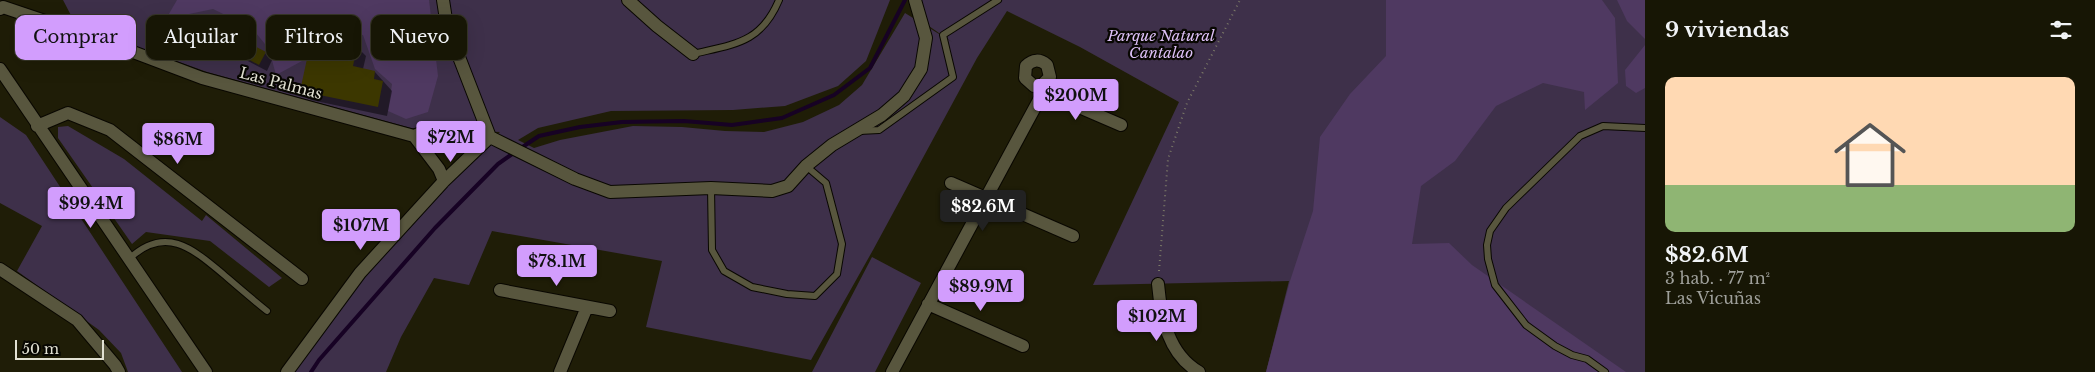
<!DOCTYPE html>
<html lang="es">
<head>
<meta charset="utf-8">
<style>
	body { margin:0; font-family:"Libre Baskerville",serif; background:#201f0f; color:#f1f3f6; height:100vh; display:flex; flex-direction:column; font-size:19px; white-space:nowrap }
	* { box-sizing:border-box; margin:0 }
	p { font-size:16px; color:#9e9f9a }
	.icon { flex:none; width:28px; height:28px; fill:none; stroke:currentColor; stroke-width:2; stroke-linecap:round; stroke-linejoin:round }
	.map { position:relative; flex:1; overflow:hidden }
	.panel { display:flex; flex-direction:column; background:#171605; width:450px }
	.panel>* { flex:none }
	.guide { position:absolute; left:15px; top:15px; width:475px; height:45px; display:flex; gap:10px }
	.scale { position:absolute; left:15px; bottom:12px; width:89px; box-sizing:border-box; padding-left:5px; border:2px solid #e2e1d3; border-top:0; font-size:14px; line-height:18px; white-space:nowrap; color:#e2e1d3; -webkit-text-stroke:4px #080702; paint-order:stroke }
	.price { position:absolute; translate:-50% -42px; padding:0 11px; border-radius:5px; background:#d29dfd; color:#111; font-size:16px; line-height:32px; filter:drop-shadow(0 1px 2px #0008) }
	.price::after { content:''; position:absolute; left:50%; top:30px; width:15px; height:11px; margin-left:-8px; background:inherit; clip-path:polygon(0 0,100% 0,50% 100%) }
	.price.on { background:#222; color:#fff }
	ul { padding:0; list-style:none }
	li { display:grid; align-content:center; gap:10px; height:265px; padding:0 20px }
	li+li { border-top:1px solid #363527 }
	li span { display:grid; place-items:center; height:155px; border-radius:10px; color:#555 }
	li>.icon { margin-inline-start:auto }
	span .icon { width:90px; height:90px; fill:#fffc; stroke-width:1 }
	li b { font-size:21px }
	h2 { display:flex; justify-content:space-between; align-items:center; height:60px; padding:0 20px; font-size:21px }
	.tag { padding:0 18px; border-radius:10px; background:#171605; box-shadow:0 5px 20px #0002,0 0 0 1px #363527; font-size:18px; line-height:45px }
	.tag.on { background:#d29dfd; color:#111 }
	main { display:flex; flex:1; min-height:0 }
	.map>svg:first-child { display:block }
	.green { fill:#3e304a }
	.forest { fill:#4f3961 }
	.shadow { fill:#0007 }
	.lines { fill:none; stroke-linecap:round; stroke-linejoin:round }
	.stream { stroke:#170224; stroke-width:4 }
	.building { fill:#3c3700 }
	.service-casing { stroke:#090700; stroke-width:8 }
	.minor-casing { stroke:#090700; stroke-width:14 }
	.path { stroke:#7b7967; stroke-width:2; stroke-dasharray:1 4; stroke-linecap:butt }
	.service { stroke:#58563e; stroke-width:6 }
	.minor { stroke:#58563e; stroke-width:12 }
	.labels { text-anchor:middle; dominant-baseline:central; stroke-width:4.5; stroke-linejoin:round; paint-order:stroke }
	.park-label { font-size:15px; font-style:italic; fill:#dcbff6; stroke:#080702 }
	.street-label { font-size:15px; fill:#e2e1d3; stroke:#080702 }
</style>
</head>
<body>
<main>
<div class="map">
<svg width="1645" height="372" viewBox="0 0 1645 372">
	<rect width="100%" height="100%" fill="#1f1d07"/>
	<!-- green -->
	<path class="green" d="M63,0H890L866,61L838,86L785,106L733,110L611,111L538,128L518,140L534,148L560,140L633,126L682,127L725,131L764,132L803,122L839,105L862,85L905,13L952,42L926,24L918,0H1645V372H1266L1289,281L1093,285L1179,102L1080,47L1007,11L977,58L873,250L811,360L646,327L662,261L492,231L469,285L434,278L401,337L386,372H288L312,339L439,188L500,132L411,128L207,72L76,25Z
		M0,117L26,135L182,372H128L121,353L99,330L17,271L42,226L0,203Z
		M68,126L124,159L202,221L206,215L282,278L269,287L210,241L146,232L132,244L58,138V127Z
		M872,257L921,283L875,372H812Z"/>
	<!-- forest -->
	<path class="forest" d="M177,0H429L438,76L428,112L406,119L388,111L392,84L375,69L363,35L305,27L302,61L276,75L269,49L252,28L213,9L189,14L151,50H148Z
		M1386,0H1602L1615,18L1618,83L1585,110L1584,92L1543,83L1496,106L1455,161L1421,186L1412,244L1449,243L1472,265L1626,372H1266L1290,281L1313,211L1320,137L1350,94L1386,56Z
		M1617,0H1645V39L1627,21Z
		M1645,45V88L1636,93L1626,86L1625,70Z"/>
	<!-- shadow -->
	<path class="shadow" d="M195,30L243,34L250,41L249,44L265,53L272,60L267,71L202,37Z
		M357,47L366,56L363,69L375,72L392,91L387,116L311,100L302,91Z"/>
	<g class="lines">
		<!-- stream -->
		<path class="stream" d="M521,148L539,136L580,127L622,122L684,121L732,125L782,118L834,95L870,68L905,0
			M311,372L319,360L435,228L498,164L515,152"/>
	</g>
	<!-- building -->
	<path class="building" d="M201,17L224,30L228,24L244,33L241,39L266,52L259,65L194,30Z
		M312,36L357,46L353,66L375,71L374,79L383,81L378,107L300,91Z"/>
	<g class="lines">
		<!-- service casing -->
		<g class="service-casing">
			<path id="service" d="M693,54C735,44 761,43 779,0
				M859,131L879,130L953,77L943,35L998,0
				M711,188L712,250L724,271L752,287L787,294L815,296L837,274L842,244L826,183L806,166
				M129,259C165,225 192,248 223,274C237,286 252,299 267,311
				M1605,372L1587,359L1572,355L1555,346L1526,325L1495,285L1488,259L1487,245L1490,231L1506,208L1580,136L1603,126L1645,128"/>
		</g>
		<!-- minor casing -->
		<g class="minor-casing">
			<path id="minor" d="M443,0L447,26L490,137
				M628,0L657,26L693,54
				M0,9L3,7L104,41L202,78L414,136L439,169L444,181
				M0,69L206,372
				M1042,91L1121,125
				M37,126L68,113L110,130L302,279
				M414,136L430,129L490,137L575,179L610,192L711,188L772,191L788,186L806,166L832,145L882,115L904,96L921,69L926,38L915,0
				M951,183L1073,236
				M0,269L77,320L115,365L119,372
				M1158,284C1161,317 1168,354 1199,372
				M500,290L610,311
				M928,304L1023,346
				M287,372L360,273L444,181L490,137
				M560,372L587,307
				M892,372L1040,98L1042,85L1050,77L1047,65C1040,59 1033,59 1026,66L1025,78L1034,86L1042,85"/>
		</g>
		<!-- path -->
		<path class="path" d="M1159,271L1168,159L1187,103L1240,0"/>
		<!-- service -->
		<use href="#service" class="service"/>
		<!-- minor -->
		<use href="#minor" class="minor"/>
	</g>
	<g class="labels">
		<!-- park labels -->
		<g class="park-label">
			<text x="1161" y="35">Parque Natural<tspan x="1161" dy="17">Cantalao</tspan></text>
		</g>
		<!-- street labels -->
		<g class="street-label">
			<text transform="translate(281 83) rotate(15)">Las Palmas</text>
		</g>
	</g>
</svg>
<div class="scale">50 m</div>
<b class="price" style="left:1076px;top:121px">$200M</b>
<b class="price" style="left:451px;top:163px">$72M</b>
<b class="price" style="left:178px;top:165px">$86M</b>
<b class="price" style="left:91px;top:229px">$99.4M</b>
<b class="price on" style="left:983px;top:232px">$82.6M</b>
<b class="price" style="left:361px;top:251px">$107M</b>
<b class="price" style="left:557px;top:287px">$78.1M</b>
<b class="price" style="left:981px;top:312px">$89.9M</b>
<b class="price" style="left:1157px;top:342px">$102M</b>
<div class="guide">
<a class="tag on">Comprar</a>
<a class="tag">Alquilar</a>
<a class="tag">Filtros</a>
<a class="tag">Nuevo</a>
</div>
</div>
<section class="panel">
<h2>9 viviendas<svg class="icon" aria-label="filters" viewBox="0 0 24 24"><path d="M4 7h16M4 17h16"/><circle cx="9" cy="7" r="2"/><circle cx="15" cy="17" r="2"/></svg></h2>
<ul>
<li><span style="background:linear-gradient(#ffd9b3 70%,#8fb573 0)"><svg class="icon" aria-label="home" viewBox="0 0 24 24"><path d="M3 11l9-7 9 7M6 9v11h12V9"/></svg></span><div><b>$82.6M</b><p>3 hab. · 77 m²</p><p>Las Vicuñas</p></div></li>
</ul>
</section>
</main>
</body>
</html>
